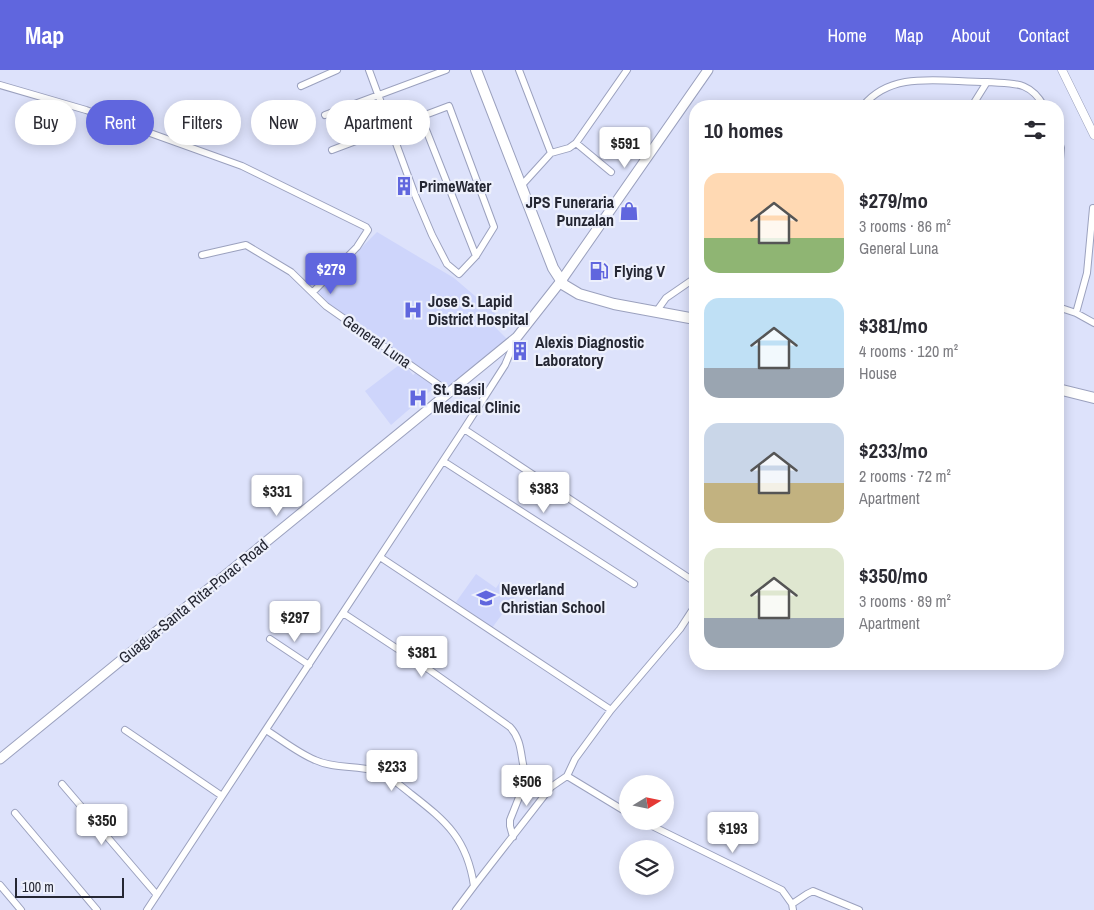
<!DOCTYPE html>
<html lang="en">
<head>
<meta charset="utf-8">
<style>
	body { margin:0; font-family:"Archivo Narrow",sans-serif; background:#f7f7f7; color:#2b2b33; height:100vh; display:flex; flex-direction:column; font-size:19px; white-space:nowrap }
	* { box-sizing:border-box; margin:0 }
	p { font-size:16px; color:#7c7c81 }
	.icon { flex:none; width:28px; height:28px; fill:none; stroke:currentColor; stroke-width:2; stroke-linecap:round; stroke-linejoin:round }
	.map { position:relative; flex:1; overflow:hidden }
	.details { position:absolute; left:689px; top:30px; width:375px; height:570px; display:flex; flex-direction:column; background:#fff; border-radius:20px; box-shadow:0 2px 12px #0003 }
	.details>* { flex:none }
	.hud { position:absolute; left:15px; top:30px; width:475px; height:45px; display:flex; gap:10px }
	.needle { width:32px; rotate:80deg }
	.controls { position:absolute; left:619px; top:705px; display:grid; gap:10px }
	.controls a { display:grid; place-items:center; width:55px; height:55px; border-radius:50%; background:#fff; box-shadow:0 2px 12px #0003; font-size:25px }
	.scale { position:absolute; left:15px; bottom:12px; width:109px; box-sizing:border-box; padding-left:5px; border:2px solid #252733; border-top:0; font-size:14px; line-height:18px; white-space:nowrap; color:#252733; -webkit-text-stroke:4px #edf0fc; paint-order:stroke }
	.price { position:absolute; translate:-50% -42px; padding:0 11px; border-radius:5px; background:#fff; color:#222; font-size:16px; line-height:32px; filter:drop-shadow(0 1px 2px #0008) }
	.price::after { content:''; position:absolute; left:50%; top:30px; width:15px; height:11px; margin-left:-8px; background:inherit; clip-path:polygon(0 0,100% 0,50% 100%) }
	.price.selected { background:#6066de; color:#fff }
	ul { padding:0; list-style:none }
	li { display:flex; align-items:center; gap:15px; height:125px; padding:0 15px }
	li span { display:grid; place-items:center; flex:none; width:140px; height:100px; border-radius:15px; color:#555 }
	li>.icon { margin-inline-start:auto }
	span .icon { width:60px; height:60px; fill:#fffc; stroke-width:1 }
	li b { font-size:21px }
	h2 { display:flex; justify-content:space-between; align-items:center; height:60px; padding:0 15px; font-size:21px }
	.tag { padding:0 18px; border-radius:22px; background:#fff; box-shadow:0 2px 12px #0003; font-size:18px; line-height:45px }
	.tag.selected { background:#6066de; color:#fff }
	header { display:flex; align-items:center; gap:30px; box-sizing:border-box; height:70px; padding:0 25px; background:#6066de; color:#fff }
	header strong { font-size:24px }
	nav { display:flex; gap:28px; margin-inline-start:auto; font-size:18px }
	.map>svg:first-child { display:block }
	.built { fill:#ced5fb }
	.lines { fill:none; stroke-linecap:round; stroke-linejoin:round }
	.minor-casing { stroke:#9ba1be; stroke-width:8 }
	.tertiary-casing { stroke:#9ba1be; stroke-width:9 }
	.secondary-casing { stroke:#9ba1be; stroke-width:11 }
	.primary-casing { stroke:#9ba1be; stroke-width:12 }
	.minor { stroke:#fff; stroke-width:6 }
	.tertiary { stroke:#fff; stroke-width:8 }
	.secondary { stroke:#fff; stroke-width:9 }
	.primary { stroke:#fff; stroke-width:10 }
	.labels { text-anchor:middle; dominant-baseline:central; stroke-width:4.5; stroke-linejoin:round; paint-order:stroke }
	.poi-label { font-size:16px; font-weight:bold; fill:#252733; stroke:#edf0fc; text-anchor:start }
	.street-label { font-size:16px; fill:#252733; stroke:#edf0fc }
</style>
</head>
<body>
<header>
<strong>Map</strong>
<nav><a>Home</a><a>Map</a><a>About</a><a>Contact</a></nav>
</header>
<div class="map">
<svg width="1094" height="840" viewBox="0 0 1094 840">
	<rect width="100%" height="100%" fill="#dde2fb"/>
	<!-- built -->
	<path class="built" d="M377,162L454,208L496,244L491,253L508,270L449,318L334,240L318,221Z
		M403,292L413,305L417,302L436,316L391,355L365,321Z
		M476,504L496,518L500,512L517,524L492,558L456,532Z"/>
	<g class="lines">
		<!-- minor casing -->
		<g class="minor-casing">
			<path id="minor" d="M519,0L551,83L521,116
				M0,15L86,40L242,96L366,157L368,160L357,177L313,222
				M301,16L337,0
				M863,36C892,0 940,12 987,12
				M972,36L987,12C1013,14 1029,10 1044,36
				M325,45L446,0
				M421,47L476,186
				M1058,69L1061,78L1058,112
				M576,73L611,102
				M332,80C371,65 410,51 449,36L494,157L476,186L459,204L447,194L432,165L415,125L369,0
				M551,83L569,78L576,73L627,0
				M202,185L246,175L291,202L326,236L449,322
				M1058,237L1076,243L1094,253
				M656,242L666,228L695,208
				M1076,243L1087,203L1093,138
				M464,359L695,512
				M443,391L634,514
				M380,487L611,640L680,559L695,536
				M343,543L431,601L510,657C525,673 519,694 528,709C532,715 540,719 546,724
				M270,569L309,595
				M125,660L222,726
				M266,660C282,670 298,683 315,690C334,699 356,695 376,701C389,706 400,715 411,724C447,752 467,769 474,816L456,840
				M567,706L628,743
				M62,714L157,825
				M15,743L97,840
				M642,751L782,820L792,834L793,840
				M513,767L510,756V750L527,707
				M0,815L21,840
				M474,816L551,717L567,706L575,689L611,640
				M792,834L807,824L813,821L859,840
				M147,840L464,359L505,295L516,269"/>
		</g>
		<!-- tertiary casing -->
		<g class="tertiary-casing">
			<path id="tertiary" d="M1062,0L1094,65"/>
		</g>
		<!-- secondary casing -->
		<g class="secondary-casing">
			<path id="secondary" d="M0,689L517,267L561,211L708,0"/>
		</g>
		<!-- primary casing -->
		<g class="primary-casing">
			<path id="primary" d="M476,0L553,198L564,215L579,224L614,234L695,249
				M1058,319L1094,328"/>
		</g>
		<!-- minor -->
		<use href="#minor" class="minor"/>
		<!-- tertiary -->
		<use href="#tertiary" class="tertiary"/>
		<!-- secondary -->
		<use href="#secondary" class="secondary"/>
		<!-- primary -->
		<use href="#primary" class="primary"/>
	</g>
	<!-- icons -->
	<defs>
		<g id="building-bare" transform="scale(1.5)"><path d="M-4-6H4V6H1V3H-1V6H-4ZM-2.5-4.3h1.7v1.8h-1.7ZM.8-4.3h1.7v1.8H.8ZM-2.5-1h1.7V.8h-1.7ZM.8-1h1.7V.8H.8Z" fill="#6066de" stroke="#edf0fc" stroke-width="2.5" paint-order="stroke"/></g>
		<g id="shop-bare" transform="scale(1.5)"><path d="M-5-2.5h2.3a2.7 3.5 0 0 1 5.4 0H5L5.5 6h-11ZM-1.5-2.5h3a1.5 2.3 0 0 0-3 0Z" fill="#6066de" stroke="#edf0fc" stroke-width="2.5" paint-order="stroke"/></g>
		<g id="fuel-bare" transform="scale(1.5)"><path d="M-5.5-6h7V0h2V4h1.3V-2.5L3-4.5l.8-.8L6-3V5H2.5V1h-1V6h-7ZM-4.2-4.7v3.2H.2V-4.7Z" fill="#6066de" stroke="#edf0fc" stroke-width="2.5" paint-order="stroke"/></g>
		<g id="hospital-bare" transform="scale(1.5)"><path d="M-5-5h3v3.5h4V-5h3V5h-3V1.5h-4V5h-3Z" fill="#6066de" stroke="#edf0fc" stroke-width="2.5" paint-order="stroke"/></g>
		<g id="school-bare" transform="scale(1.5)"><path d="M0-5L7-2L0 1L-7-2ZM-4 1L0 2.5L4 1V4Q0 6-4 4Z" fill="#6066de" stroke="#edf0fc" stroke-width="2.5" paint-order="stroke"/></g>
	</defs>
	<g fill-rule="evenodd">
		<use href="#building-bare" x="404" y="116"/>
		<use href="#shop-bare" x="629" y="141"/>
		<use href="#fuel-bare" x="599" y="201"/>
		<use href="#hospital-bare" x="413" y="240"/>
		<use href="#building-bare" x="520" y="281"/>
		<use href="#hospital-bare" x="418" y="328"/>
		<use href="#school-bare" x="486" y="528"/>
	</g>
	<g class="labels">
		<!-- poi labels -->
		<g class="poi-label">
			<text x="419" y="116">PrimeWater</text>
			<text x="614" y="132" text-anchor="end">JPS Funeraria<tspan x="614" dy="18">Punzalan</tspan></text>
			<text x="614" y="201">Flying V</text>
			<text x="428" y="231">Jose S. Lapid<tspan x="428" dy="18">District Hospital</tspan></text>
			<text x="535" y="272">Alexis Diagnostic<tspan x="535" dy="18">Laboratory</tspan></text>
			<text x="433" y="319">St. Basil<tspan x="433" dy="18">Medical Clinic</tspan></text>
			<text x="501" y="519">Neverland<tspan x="501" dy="18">Christian School</tspan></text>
		</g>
		<!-- street labels -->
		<g class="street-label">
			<text transform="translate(377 271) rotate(35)">General Luna</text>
			<text transform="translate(193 531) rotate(-39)">Guagua-Santa Rita-Porac Road</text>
		</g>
	</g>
</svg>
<div class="controls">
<a><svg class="needle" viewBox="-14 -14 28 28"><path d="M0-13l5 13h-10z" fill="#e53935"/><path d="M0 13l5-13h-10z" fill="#7c7c81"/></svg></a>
<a><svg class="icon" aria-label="layers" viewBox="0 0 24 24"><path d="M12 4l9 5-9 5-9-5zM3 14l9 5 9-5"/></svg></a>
</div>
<div class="scale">100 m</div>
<b class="price" style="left:625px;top:99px">$591</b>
<b class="price selected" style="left:331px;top:225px">$279</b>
<b class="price" style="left:544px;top:444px">$383</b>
<b class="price" style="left:277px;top:447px">$331</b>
<b class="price" style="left:295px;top:573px">$297</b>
<b class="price" style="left:422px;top:608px">$381</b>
<b class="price" style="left:392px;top:722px">$233</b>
<b class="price" style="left:527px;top:737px">$506</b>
<b class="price" style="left:102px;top:776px">$350</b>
<b class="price" style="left:733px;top:784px">$193</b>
<div class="hud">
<a class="tag">Buy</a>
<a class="tag selected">Rent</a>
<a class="tag">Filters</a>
<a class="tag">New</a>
<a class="tag">Apartment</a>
</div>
<section class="details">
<h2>10 homes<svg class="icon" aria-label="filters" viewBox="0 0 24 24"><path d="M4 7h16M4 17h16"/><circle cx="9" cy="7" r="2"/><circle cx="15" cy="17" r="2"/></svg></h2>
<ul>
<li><span style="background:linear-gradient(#ffd9b3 65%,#8fb573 0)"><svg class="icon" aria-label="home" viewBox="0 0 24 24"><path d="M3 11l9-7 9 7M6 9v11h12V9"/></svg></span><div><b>$279/mo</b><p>3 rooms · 86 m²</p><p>General Luna</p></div></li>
<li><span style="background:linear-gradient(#bfe0f5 70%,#9aa5b1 0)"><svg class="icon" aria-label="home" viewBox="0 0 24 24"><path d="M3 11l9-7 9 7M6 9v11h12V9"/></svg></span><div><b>$381/mo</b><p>4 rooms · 120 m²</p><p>House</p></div></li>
<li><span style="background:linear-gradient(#c9d6e8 60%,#c2b280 0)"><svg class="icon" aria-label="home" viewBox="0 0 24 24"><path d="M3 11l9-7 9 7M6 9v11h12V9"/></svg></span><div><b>$233/mo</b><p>2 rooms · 72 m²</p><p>Apartment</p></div></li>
<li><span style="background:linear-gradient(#dfe7d0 70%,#9aa5b1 0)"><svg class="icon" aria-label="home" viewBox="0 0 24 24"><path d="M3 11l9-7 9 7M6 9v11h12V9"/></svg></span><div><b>$350/mo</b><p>3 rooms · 89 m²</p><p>Apartment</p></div></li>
</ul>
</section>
</div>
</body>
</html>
